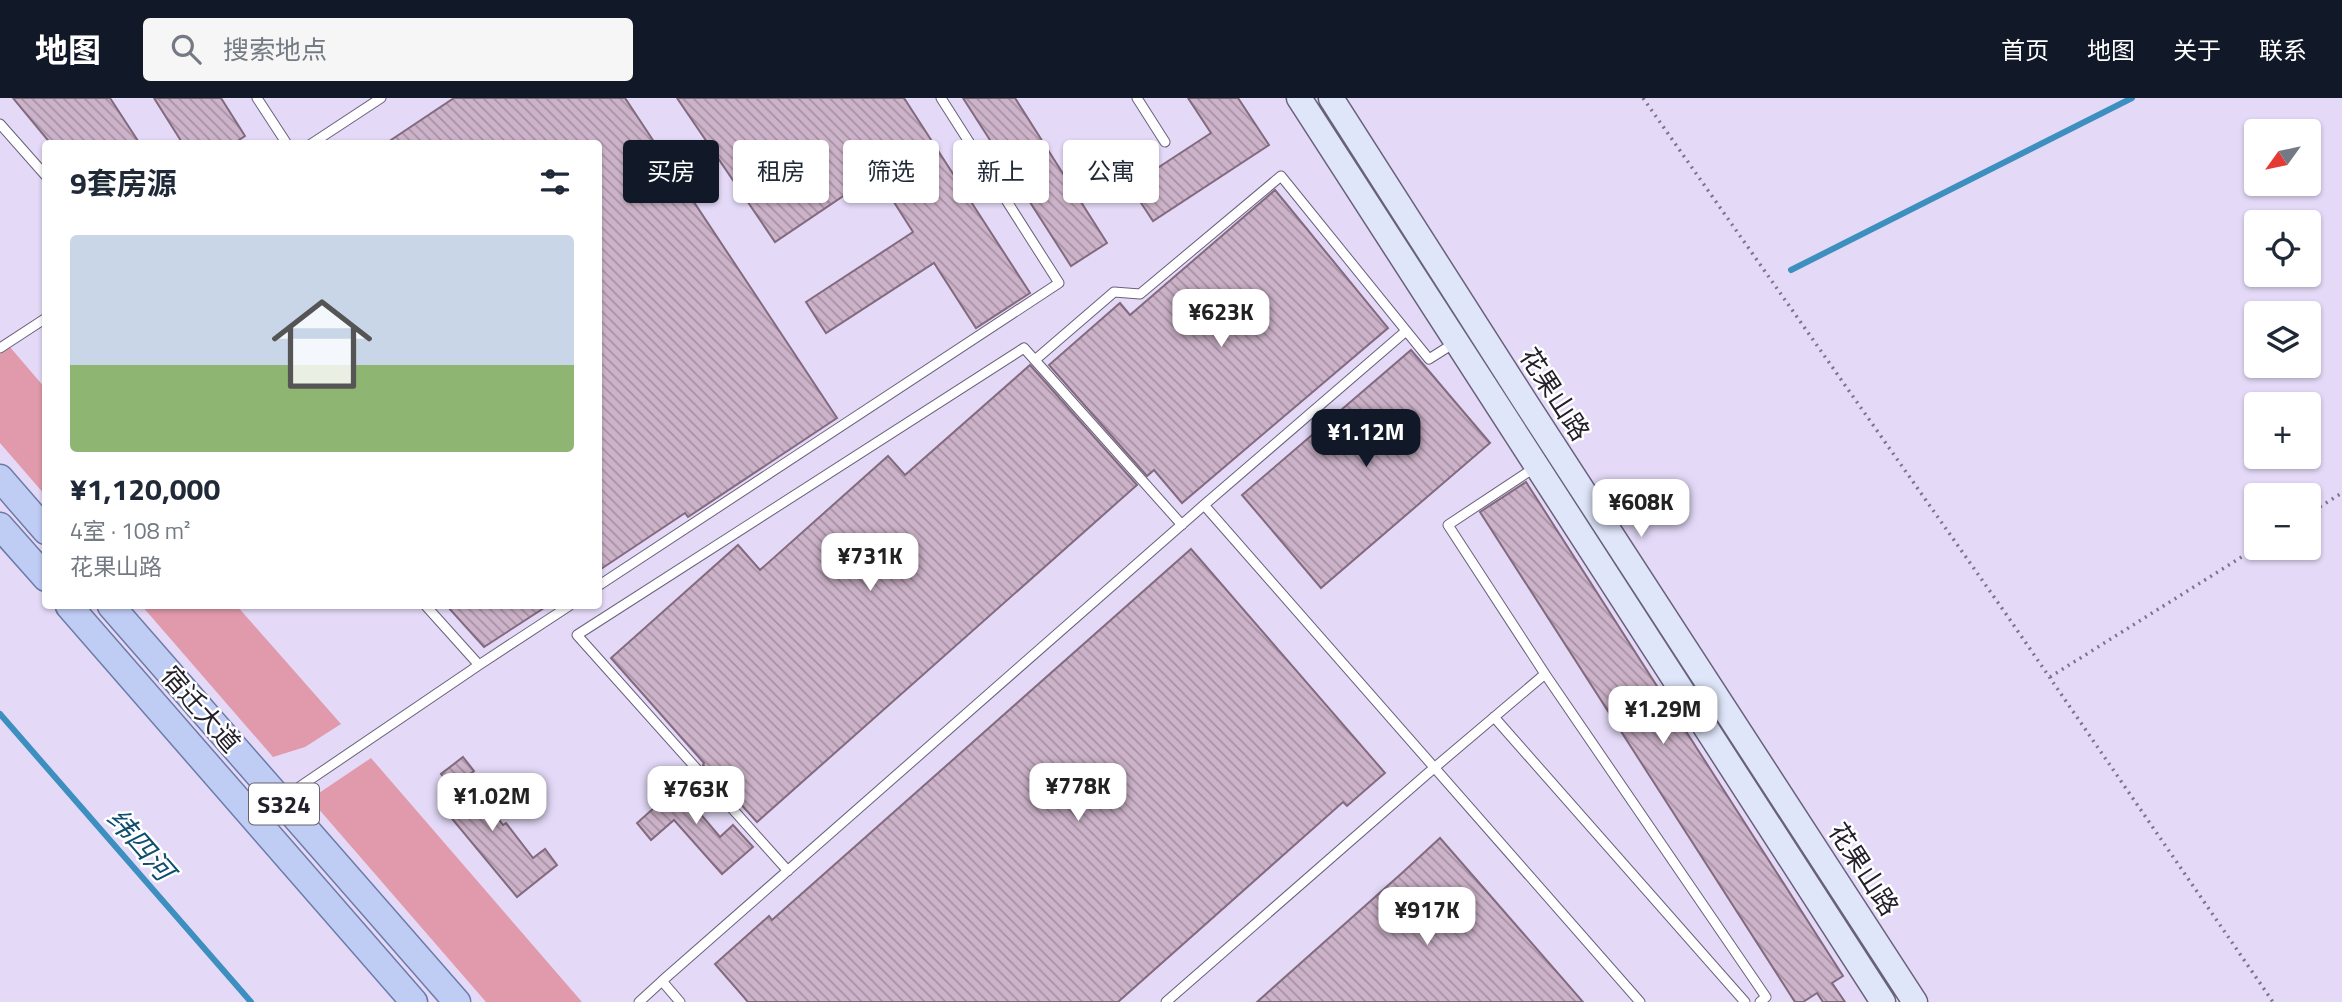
<!DOCTYPE html>
<html lang="zh">
<head>
<meta charset="utf-8">
<style>
	body { margin:0; font-family:"Titillium Web","Noto Sans SC",sans-serif; background:#f6f6f7; color:#1f2937; height:100vh; display:flex; flex-direction:column; font-size:26px; white-space:nowrap }
	* { box-sizing:border-box; margin:0 }
	p { font-size:23px; color:#747a83 }
	.icon { flex:none; width:38px; height:38px; fill:none; stroke:currentColor; stroke-width:2; stroke-linecap:round; stroke-linejoin:round }
	.map { position:relative; flex:1; overflow:hidden }
	.drawer { position:absolute; left:42px; top:42px; width:560px; height:469px; display:flex; flex-direction:column; background:#fff; border-radius:7px; box-shadow:0 2px 5px #0004 }
	.drawer>* { flex:none }
	.hud { position:absolute; left:623px; top:42px; width:665px; height:63px; display:flex; gap:14px }
	.needle { width:46px; rotate:237deg }
	.controls { position:absolute; left:2244px; top:21px; display:grid; gap:14px }
	.controls a { display:grid; place-items:center; width:77px; height:77px; border-radius:7px; background:#fff; box-shadow:0 2px 5px #0004; font-size:35px }
	.price { position:absolute; translate:-50% -60px; padding:0 16px; border-radius:14px; background:#fff; color:#222; font-size:23px; line-height:46px; filter:drop-shadow(0 2px 4px #0008) }
	.price::after { content:''; position:absolute; left:50%; top:42px; width:21px; height:16px; margin-left:-10px; background:inherit; clip-path:polygon(0 0,100% 0,50% 100%) }
	.price.current { background:#111827; color:#fff }
	ul { padding:0; list-style:none }
	li { display:grid; align-content:center; gap:14px; height:371px; padding:0 28px }
	li span { display:grid; place-items:center; height:217px; border-radius:7px; color:#555 }
	li>.icon { margin-inline-start:auto }
	span .icon { width:126px; height:126px; fill:#fffc; stroke-width:1 }
	li b { font-size:30px }
	h2 { display:flex; justify-content:space-between; align-items:center; height:84px; padding:0 28px; font-size:30px }
	.pill { padding:0 24px; border-radius:7px; background:#fff; box-shadow:0 2px 5px #0004; font-size:24px; line-height:63px }
	.pill.current { background:#111827; color:#fff }
	header { display:flex; align-items:center; gap:42px; box-sizing:border-box; height:98px; padding:0 35px; background:#111827; color:#fff }
	header strong { font-size:33px }
	nav { display:flex; gap:38px; margin-inline-start:auto; font-size:24px }
	.search { width:490px; height:63px; background:#f6f6f7; display:flex; align-items:center; gap:18px; box-sizing:border-box; padding:0 24px; border-radius:7px; color:#747a83; font-size:26px }
	.map>svg:first-child { display:block }
	.grass { fill:#e19aac }
	.lines { fill:none; stroke-linecap:round; stroke-linejoin:round }
	.stream { stroke:#3c8fbe; stroke-width:6 }
	.building { fill:url(#building-back-hatch); stroke:#826a7f; stroke-width:2 }
	.lane-casing { stroke:#69607b; stroke-width:11 }
	.secondary-casing { stroke:#69607b; stroke-width:27 }
	.primary-casing { stroke:#6d7ba8; stroke-width:29 }
	.path { stroke:#7c7589; stroke-width:3.5; stroke-dasharray:2 5; stroke-linecap:butt }
	.lane { stroke:#fff; stroke-width:9 }
	.secondary { stroke:#dfe6f9; stroke-width:24 }
	.primary { stroke:#bfcdf4; stroke-width:26 }
	.labels { text-anchor:middle; dominant-baseline:central; stroke-width:5; stroke-linejoin:round; paint-order:stroke }
	.shield { fill:#fff; stroke:#66636b; stroke-width:2 }
	.shield-label { font-size:24px; font-weight:bold; fill:#24202b }
	.street-label { font-size:26px; fill:#24202b; stroke:#fff }
	.water-label { font-size:28px; font-style:italic; fill:#0e4f70; stroke:#fff }
</style>
</head>
<body>
<header>
<strong>地图</strong>
<div class="search"><svg class="icon" aria-label="search" viewBox="0 0 24 24"><circle cx="10" cy="10" r="6"/><path d="M15 15l6 6"/></svg>搜索地点</div>
<nav><a>首页</a><a>地图</a><a>关于</a><a>联系</a></nav>
</header>
<div class="map">
<svg width="2342" height="904" viewBox="0 0 2342 904">
	<defs>
		<pattern id="building-back-hatch" width="6" height="6" patternUnits="userSpaceOnUse" patternTransform="scale(1.75)"><rect width="6" height="6" fill="#cdb3c9"/><path d="M-1 5l2 2M0 0l6 6M5-1l2 2" fill="none" stroke="#a691a3"/></pattern>
	</defs>
	<rect width="100%" height="100%" fill="#e4daf8"/>
	<!-- grass -->
	<path class="grass" d="M10,249L45,290V397L0,345V256Z
		M142,508H237L341,626L305,649L273,659Z
		M371,660L582,904H486L310,701Z"/>
	<g class="lines">
		<!-- stream -->
		<path class="stream" d="M1791,172L2132,0
			M0,616L251,904"/>
	</g>
	<!-- building -->
	<path class="building" d="M13,0H110L140,46H51Z
		M154,0H221L245,38L233,46H183Z
		M454,0H625L837,320L688,419L685,415L598,473V46H385Z
		M677,0H904L1030,195L976,230L934,165L826,235L806,204L913,134L876,76L775,144Z
		M963,0H1015L1107,145L1071,168Z
		M1188,0H1238L1269,47L1153,123L1130,88L1211,35Z
		M1275,92L1388,230L1182,405L1154,372L1147,378L1049,267L1120,205L1130,217Z
		M1411,252L1490,345L1321,490L1242,397Z
		M1030,267L1137,387L757,724L719,682L718,684L703,667L704,665L611,560L738,447L760,472L888,358L905,377Z
		M1526,384L1843,878L1832,885L1845,904H1823L1817,895L1803,904H1795L1480,414Z
		M1191,451L1385,675L1347,708L1343,704L1118,904H748L715,866L769,818L772,822Z
		M447,508H547L484,549Z
		M463,659L474,673L466,679L503,727L506,725L533,760L545,751L557,767L517,799L439,705L455,693L441,676Z
		M692,676L707,693L692,706L720,739L733,727L753,749L722,776L674,722L651,742L637,725Z
		M1440,740L1583,904H1257L1402,775Z"/>
	<g class="lines">
		<!-- lane casing -->
		<g class="lane-casing">
			<path id="lane" d="M257,0L287,46
				M1137,0L1165,44
				M0,26L46,78
				M311,46L381,0
				M0,250L46,220
				M1035,262L1114,194L1140,196L1281,78L1429,261L1456,244
				M1204,407L1406,233
				M598,488L1059,185L941,0
				M426,508L479,567L569,508
				M1545,576L1766,899L1760,904
				M1494,619L1745,904
				M283,700L479,567
				M788,773L577,537L1024,250L1182,427
				M639,904L662,883
				M680,904L662,883L1204,407L1640,904
				M1166,904L1427,676L1545,576L1448,427L1537,368"/>
		</g>
		<!-- secondary casing -->
		<g class="secondary-casing">
			<path id="secondary" d="M1299,0L1883,904
				M1331,0L1526,305L1915,904"/>
		</g>
		<!-- primary casing -->
		<g class="primary-casing">
			<path id="primary" d="M0,380L46,433
				M0,428L46,480
				M69,508L414,904
				M111,508L457,904"/>
		</g>
		<!-- path -->
		<path class="path" d="M1643,0L2006,516L2273,904
			M2308,416L2342,395
			M2050,579L2256,450"/>
		<!-- lane -->
		<use href="#lane" class="lane"/>
		<!-- secondary -->
		<use href="#secondary" class="secondary"/>
		<!-- primary -->
		<use href="#primary" class="primary"/>
	</g>
	<g class="labels">
		<!-- shield labels -->
		<rect class="shield" x="249" y="685.5" width="70" height="41" rx="5"/>
		<g class="shield-label">
			<text x="284" y="706">S324</text>
		</g>
		<!-- street labels -->
		<g class="street-label">
			<text transform="translate(1555 296) rotate(57)">花果山路</text>
			<text transform="translate(201 611) rotate(49)">宿迁大道</text>
			<text transform="translate(1864 771) rotate(57)">花果山路</text>
		</g>
		<!-- water labels -->
		<g class="water-label">
			<text transform="translate(141 746) rotate(49)">纬四河</text>
		</g>
	</g>
</svg>
<div class="controls">
<a><svg class="needle" viewBox="-14 -14 28 28"><path d="M0-13l5 13h-10z" fill="#e53935"/><path d="M0 13l5-13h-10z" fill="#747a83"/></svg></a>
<a><svg class="icon" aria-label="locate" viewBox="0 0 24 24"><circle cx="12" cy="12" r="6"/><path d="M12 2v4M12 18v4M2 12h4M18 12h4"/></svg></a>
<a><svg class="icon" aria-label="layers" viewBox="0 0 24 24"><path d="M12 4l9 5-9 5-9-5zM3 14l9 5 9-5"/></svg></a>
<a>+</a>
<a>−</a>
</div>
<b class="price" style="left:1221px;top:251px">¥623K</b>
<b class="price current" style="left:1366px;top:371px">¥1.12M</b>
<b class="price" style="left:1641px;top:441px">¥608K</b>
<b class="price" style="left:870px;top:495px">¥731K</b>
<b class="price" style="left:1663px;top:648px">¥1.29M</b>
<b class="price" style="left:1078px;top:725px">¥778K</b>
<b class="price" style="left:696px;top:728px">¥763K</b>
<b class="price" style="left:492px;top:735px">¥1.02M</b>
<b class="price" style="left:1427px;top:849px">¥917K</b>
<div class="hud">
<a class="pill current">买房</a>
<a class="pill">租房</a>
<a class="pill">筛选</a>
<a class="pill">新上</a>
<a class="pill">公寓</a>
</div>
<section class="drawer">
<h2>9套房源<svg class="icon" aria-label="filters" viewBox="0 0 24 24"><path d="M4 7h16M4 17h16"/><circle cx="9" cy="7" r="2"/><circle cx="15" cy="17" r="2"/></svg></h2>
<ul>
<li><span style="background:linear-gradient(#c9d6e8 60%,#8fb573 0)"><svg class="icon" aria-label="home" viewBox="0 0 24 24"><path d="M3 11l9-7 9 7M6 9v11h12V9"/></svg></span><div><b>¥1,120,000</b><p>4室 · 108 m²</p><p>花果山路</p></div></li>
</ul>
</section>
</div>
</body>
</html>
